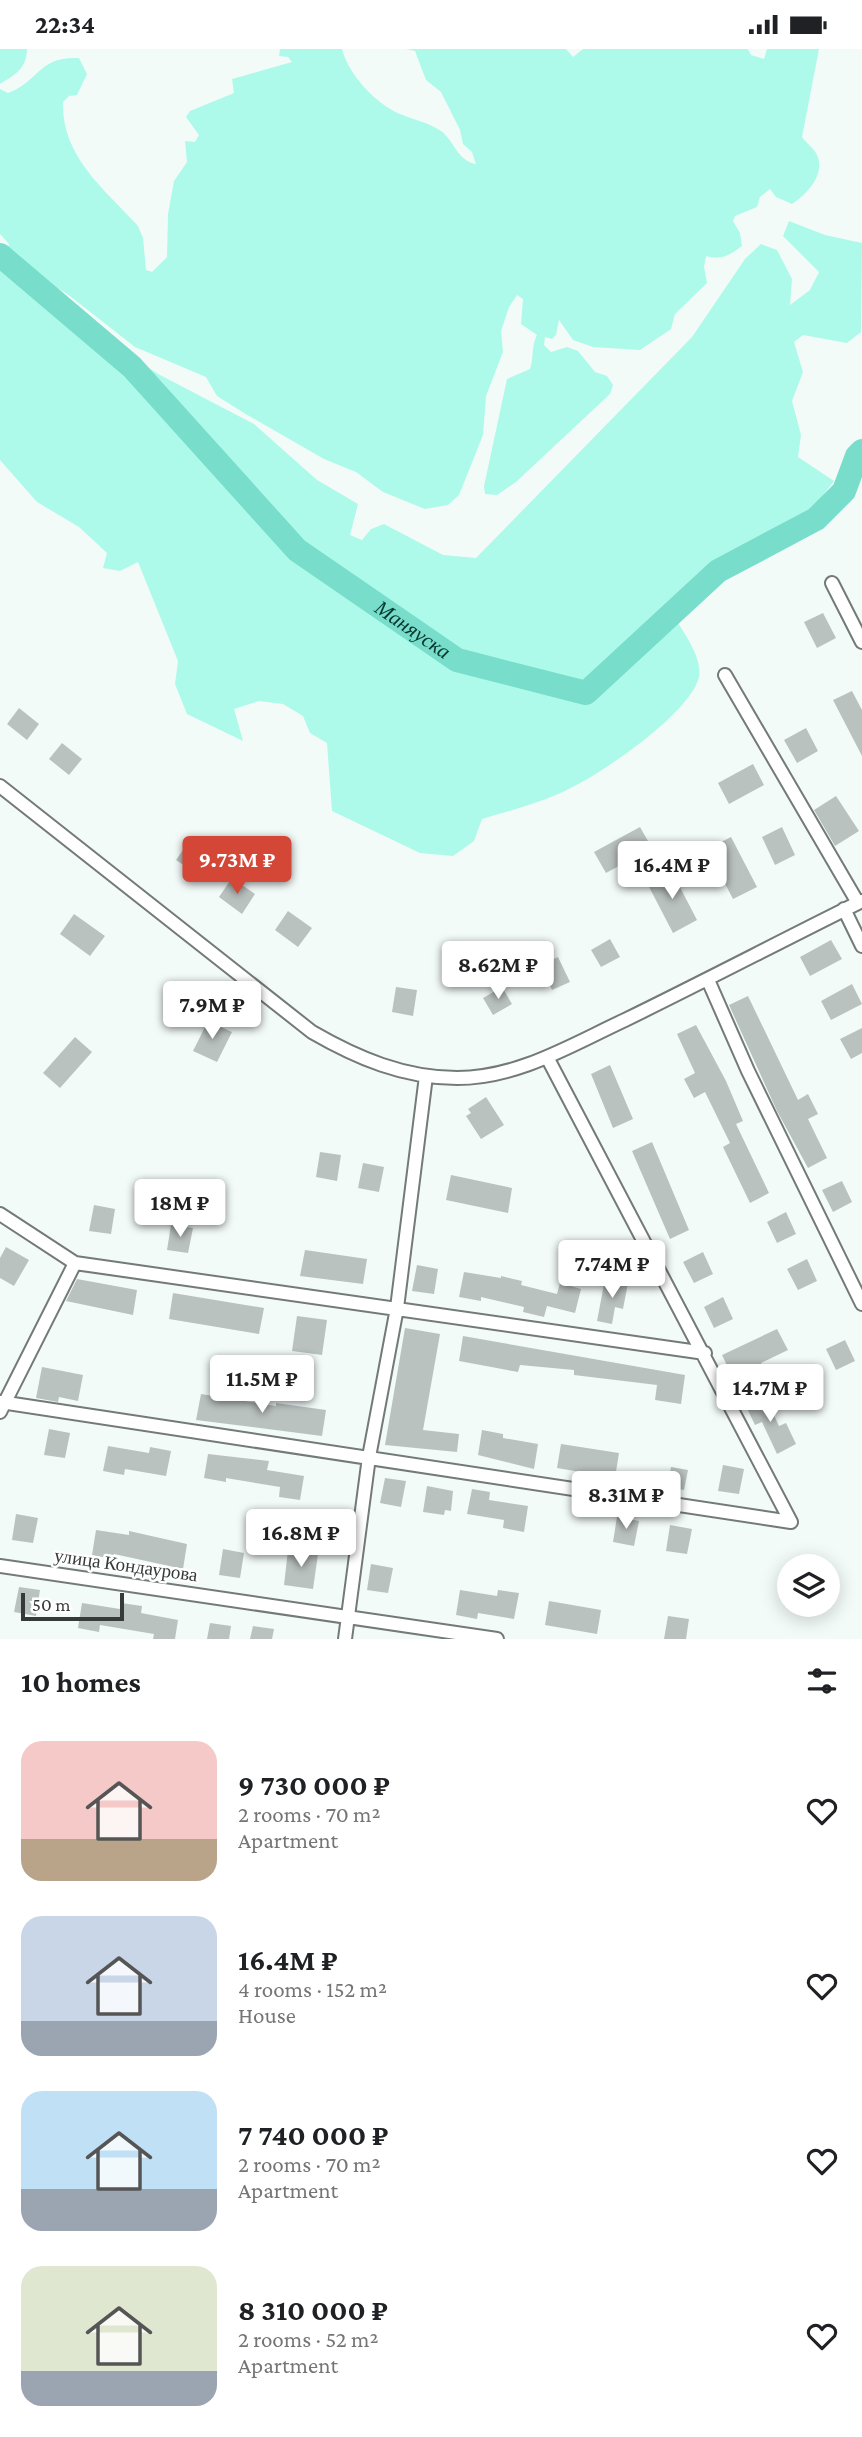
<!DOCTYPE html>
<html lang="en">
<head>
<meta charset="utf-8">
<style>
	body { margin:0; font-family:"Crimson Pro",serif; background:#f2f2f2; color:#202124; height:100vh; display:flex; flex-direction:column; font-size:26px; white-space:nowrap }
	* { box-sizing:border-box; margin:0 }
	p { font-size:23px; color:#757577 }
	.icon { flex:none; width:38px; height:38px; fill:none; stroke:currentColor; stroke-width:2; stroke-linecap:round; stroke-linejoin:round }
	.map { position:relative; height:1590px; overflow:hidden }
	.details { display:flex; flex-direction:column; background:#fff; flex:1 }
	.details>* { flex:none }
	.fabs { position:absolute; left:777px; top:1505px; display:grid; gap:14px }
	.fabs a { display:grid; place-items:center; width:63px; height:63px; border-radius:50%; background:#fff; box-shadow:0 4px 18px #0003; font-size:35px }
	.scale { position:absolute; left:21px; bottom:18px; width:103px; box-sizing:border-box; padding-left:7px; border:4px solid #373a3a; border-top:0; font-size:19px; line-height:24px; white-space:nowrap; color:#373a3a; -webkit-text-stroke:5px #fff; paint-order:stroke }
	.price { position:absolute; translate:-50% -60px; padding:0 16px; border-radius:7px; background:#fff; color:#222; font-size:23px; line-height:46px; filter:drop-shadow(0 2px 4px #0008) }
	.price::after { content:''; position:absolute; left:50%; top:42px; width:21px; height:16px; margin-left:-10px; background:inherit; clip-path:polygon(0 0,100% 0,50% 100%) }
	.price.on { background:#d44736; color:#fff }
	ul { padding:0; list-style:none }
	li { display:flex; align-items:center; gap:21px; height:175px; padding:0 21px }
	li span { display:grid; place-items:center; flex:none; width:196px; height:140px; border-radius:21px; color:#555 }
	li>.icon { margin-inline-start:auto }
	span .icon { width:84px; height:84px; fill:#fffc; stroke-width:1 }
	li b { font-size:30px }
	h2 { display:flex; justify-content:space-between; align-items:center; height:84px; padding:0 21px; font-size:30px }
	.status { display:flex; justify-content:space-between; align-items:center; height:49px; padding:0 35px; background:#fff; direction:ltr }
	.status svg { height:19px; fill:currentColor }
	.map>svg:first-child { display:block }
	.green { fill:#adfaea }
	.lines { fill:none; stroke-linecap:round; stroke-linejoin:round }
	.river { stroke:#78ddca; stroke-width:24 }
	.building { fill:#bac2c0 }
	.street-casing { stroke:#737a78; stroke-width:16 }
	.street { stroke:#fff; stroke-width:12 }
	.labels { text-anchor:middle; dominant-baseline:central; stroke-width:5; stroke-linejoin:round; paint-order:stroke }
	.street-label { font-size:19px; fill:#373a3a; stroke:#fff }
	.water-label { font-size:21px; font-style:italic; fill:#063830; stroke:#fff }
</style>
</head>
<body>
<div class="status"><b>22:34</b><svg viewBox="0 0 49 12"><path d="M0 12V9h3v3zM5 12V6h3v6zM10 12V3h3v9zM15 12V0h3v12zM26 1h20v11H26zM47 4h2v5h-2z"/></svg></div>
<div class="map">
<svg width="862" height="1590" viewBox="0 0 862 1590">
	<rect width="100%" height="100%" fill="#f3fbf9"/>
	<!-- green -->
	<path class="green" d="M0,0H27C27,19 15,26 0,35Z
		M280,0H342C348,25 376,55 400,65C414,71 428,73 441,82C454,91 457,112 476,115L472,103L463,95L460,81L441,43L426,31L415,2L406,0H566L573,8L583,0H748L751,6L764,10L767,0H819L802,88C806,94 814,99 817,106C826,126 806,146 792,155L776,148L770,140L760,148L757,158L735,167L733,172L740,184L742,197C729,207 721,211 706,207L704,218L707,234L675,265L671,280L640,301L593,298L573,291L559,271L556,286L552,290L545,288L544,296L551,303L567,298L578,302L595,323L607,327L613,336L610,345L516,433L497,446L485,445L484,437L507,330L530,320C534,307 531,298 537,286L521,275L523,250L517,246L509,258L501,282L503,303L486,347L483,386L459,446L448,456L425,460L383,443L356,423L324,410L244,364L217,347L206,328L135,298L66,244L37,228L7,203L9,195L0,185V40L8,44C40,32 38,7 79,9L87,25L77,46L69,47L63,53C61,107 104,140 138,177L143,189L146,221L152,223L167,208L168,165L174,132L187,113L185,92L195,93L199,86L186,68L190,62L234,44L232,30L292,13L288,8L279,7Z
		M789,172L825,186L862,194L861,283L847,294L803,286L794,293L803,323L792,352L801,386L798,408L834,432L810,463L718,516L670,560C679,578 703,606 699,628C691,662 613,716 582,733C551,751 516,760 482,770L474,792L453,807L420,804L332,762L327,694L310,684L303,667L283,655L259,652L234,660L243,692L187,665L175,635L178,612L138,513L120,522L103,519L107,504L79,478L37,453L0,411V210L109,294L160,326L254,375L317,431L358,455L350,486L362,491L371,480L384,475L443,506L476,509L692,288L745,210L761,195L777,201L792,230L790,256L810,241L819,223L783,187Z"/>
	<g class="lines">
		<!-- river -->
		<path class="river" id="s1" d="M0,206L132,318L297,501L457,611L586,644L718,522L816,470L844,442L857,407L862,402"/>
	</g>
	<!-- building -->
	<path class="building" d="M823,564L836,589L817,599L804,573Z
		M852,642L862,661V707L833,651Z
		M19,659L39,675L27,691L7,675Z
		M806,679L818,702L797,714L784,691Z
		M62,694L82,710L69,726L49,710Z
		M753,715L764,736L729,755L718,734Z
		M836,747L859,782L835,797L814,761Z
		M640,778L652,799L606,824L594,803Z
		M782,778L795,806L775,816L762,788Z
		M731,788L757,838L733,850L707,800Z
		M190,791L214,808L200,827L176,811Z
		M671,821L697,871L673,884L647,834Z
		M232,829L255,845L242,865L219,848Z
		M288,862L312,879L298,898L275,881Z
		M74,865L105,887L90,907L60,885Z
		M610,890L620,908L601,918L591,901Z
		M831,891L842,910L810,927L800,908Z
		M558,908L570,933L552,941L541,916Z
		M852,935L862,955L831,971L821,952Z
		M396,938L417,941L413,967L392,963Z
		M502,938L512,955L493,966L483,949Z
		M748,947L798,1051L808,1045L818,1065L808,1070L827,1109L808,1119L777,1062L729,956Z
		M208,972L232,983L217,1013L193,1002Z
		M696,976L726,1032L743,1072L736,1075L769,1144L750,1154L723,1098L730,1094L705,1043L694,1049L684,1030L695,1024L677,985Z
		M862,979V1004L851,1010L840,990Z
		M75,988L92,1003L60,1039L43,1024Z
		M610,1016L633,1070L613,1079L591,1025Z
		M486,1048L504,1076L481,1090L466,1067L471,1064L468,1060Z
		M652,1093L689,1181L670,1190L632,1102Z
		M320,1103L341,1106L337,1132L316,1128Z
		M363,1114L384,1118L379,1143L358,1139Z
		M451,1126L512,1139L508,1164L446,1151Z
		M842,1132L852,1153L833,1163L822,1141Z
		M94,1156L115,1160L111,1185L89,1182Z
		M786,1163L796,1185L777,1194L767,1173Z
		M171,1176L193,1179L188,1204L167,1201Z
		M6,1198L29,1211L14,1237L0,1229V1209Z
		M305,1201L367,1210L363,1235L300,1227Z
		M703,1203L713,1225L694,1234L683,1213Z
		M807,1210L817,1232L798,1241L787,1220Z
		M417,1216L438,1220L434,1245L412,1242Z
		M464,1223L501,1229V1227L522,1232L521,1236L557,1245L560,1234L581,1240L575,1264L547,1257L544,1268L523,1263L524,1258L481,1248V1252L459,1248Z
		M77,1230L137,1241L133,1266L66,1252Z
		M605,1230L628,1234L623,1260L615,1258L612,1275L597,1272Z
		M173,1244L264,1259L259,1285L169,1270Z
		M723,1248L733,1270L714,1279L704,1258Z
		M297,1267L327,1271L322,1306L292,1302Z
		M405,1279L440,1285L423,1381L459,1385L457,1403L385,1396Z
		M777,1280L788,1301L761,1314L764,1320L735,1333L722,1306Z
		M463,1287L685,1326L681,1355L655,1351L657,1336L574,1326V1321L520,1316L518,1323L459,1312Z
		M845,1291L855,1312L836,1321L826,1300Z
		M42,1318L83,1326L78,1352L59,1348L58,1353L36,1349Z
		M201,1345L276,1357V1354L326,1361L322,1387L196,1371Z
		M764,1345L779,1377L786,1374L796,1395L777,1405L762,1373L755,1376L745,1355Z
		M49,1380L70,1384L65,1409L44,1406Z
		M482,1381L503,1385V1389L538,1395L534,1420L478,1406Z
		M561,1395L619,1404L615,1429L557,1419Z
		M108,1397L149,1404L150,1398L171,1402L166,1427L125,1420L124,1426L103,1422Z
		M208,1405L269,1412L267,1421L304,1427L300,1451L279,1448L280,1438L226,1429V1433L204,1429Z
		M723,1416L744,1420L739,1445L718,1442Z
		M671,1418L688,1421L684,1441L668,1438Z
		M385,1429L406,1432L401,1458L380,1454Z
		M427,1437L453,1442L451,1462L445,1461L444,1466L423,1463Z
		M472,1440L490,1443L489,1451L528,1457L524,1483L503,1479L504,1471L467,1465Z
		M16,1465L38,1469L33,1494L12,1491Z
		M617,1468L639,1472L634,1497L613,1493Z
		M670,1476L692,1480L687,1505L666,1502Z
		M96,1481L129,1486V1482L187,1495L183,1520L114,1505L113,1510L92,1506Z
		M223,1500L244,1504L240,1529L219,1526Z
		M288,1501L318,1505L313,1540L284,1536Z
		M371,1515L393,1519L388,1544L367,1541Z
		M19,1538L40,1541L36,1567L14,1563Z
		M460,1541L497,1547L498,1541L519,1544L514,1570L478,1564L477,1570L456,1566Z
		M549,1552L601,1561L597,1585L545,1576Z
		M82,1554L120,1560L121,1554L142,1557L141,1564L178,1571L175,1590H153L154,1585L100,1576L99,1583L78,1579Z
		M668,1567L689,1570L686,1590H664Z
		M210,1574L231,1577L229,1590H207Z
		M253,1577L274,1580L272,1590H250Z"/>
	<g class="lines">
		<!-- street casing -->
		<g class="street-casing">
			<path id="street" d="M832,534L862,593
				M725,626L858,854
				M0,737L312,983C357,1009 404,1029 457,1029C518,1029 571,996 625,971C705,932 783,891 862,852
				M844,860L862,897
				M708,931L748,1022L862,1255
				M547,1008L791,1473
				M0,1165L75,1214L705,1304
				M0,1353L791,1473
				M0,1363L75,1214
				M0,1517L497,1590
				M345,1590L369,1408L397,1259L426,1027"/>
		</g>
		<!-- street -->
		<use href="#street" class="street"/>
	</g>
	<g class="labels">
		<!-- street labels -->
		<g class="street-label">
			<text transform="translate(126 1516) rotate(8)">улица Кондаурова</text>
		</g>
		<!-- water labels -->
		<g class="water-label">
			<text stroke="none"><textPath href="#s1" startOffset="560">Маняуска</textPath></text>
		</g>
	</g>
</svg>
<div class="fabs">
<a><svg class="icon" aria-label="layers" viewBox="0 0 24 24"><path d="M12 4l9 5-9 5-9-5zM3 14l9 5 9-5"/></svg></a>
</div>
<div class="scale">50 m</div>
<b class="price on" style="left:237px;top:847px">9.73M ₽</b>
<b class="price" style="left:672px;top:852px">16.4M ₽</b>
<b class="price" style="left:498px;top:952px">8.62M ₽</b>
<b class="price" style="left:212px;top:992px">7.9M ₽</b>
<b class="price" style="left:180px;top:1190px">18M ₽</b>
<b class="price" style="left:612px;top:1251px">7.74M ₽</b>
<b class="price" style="left:262px;top:1366px">11.5M ₽</b>
<b class="price" style="left:770px;top:1375px">14.7M ₽</b>
<b class="price" style="left:626px;top:1482px">8.31M ₽</b>
<b class="price" style="left:301px;top:1520px">16.8M ₽</b>
</div>
<section class="details">
<h2>10 homes<svg class="icon" aria-label="filters" viewBox="0 0 24 24"><path d="M4 7h16M4 17h16"/><circle cx="9" cy="7" r="2"/><circle cx="15" cy="17" r="2"/></svg></h2>
<ul>
<li><span style="background:linear-gradient(#f6c9c9 70%,#b9a48a 0)"><svg class="icon" aria-label="home" viewBox="0 0 24 24"><path d="M3 11l9-7 9 7M6 9v11h12V9"/></svg></span><div><b>9 730 000 ₽</b><p>2 rooms · 70 m²</p><p>Apartment</p></div><svg class="icon" aria-label="heart" viewBox="0 0 24 24"><path d="M12 20l-8-8c-3-5 5-10 8-4 3-6 11-1 8 4z"/></svg></li>
<li><span style="background:linear-gradient(#c9d6e8 75%,#9aa5b1 0)"><svg class="icon" aria-label="home" viewBox="0 0 24 24"><path d="M3 11l9-7 9 7M6 9v11h12V9"/></svg></span><div><b>16.4M ₽</b><p>4 rooms · 152 m²</p><p>House</p></div><svg class="icon" aria-label="heart" viewBox="0 0 24 24"><path d="M12 20l-8-8c-3-5 5-10 8-4 3-6 11-1 8 4z"/></svg></li>
<li><span style="background:linear-gradient(#bfe0f5 70%,#9aa5b1 0)"><svg class="icon" aria-label="home" viewBox="0 0 24 24"><path d="M3 11l9-7 9 7M6 9v11h12V9"/></svg></span><div><b>7 740 000 ₽</b><p>2 rooms · 70 m²</p><p>Apartment</p></div><svg class="icon" aria-label="heart" viewBox="0 0 24 24"><path d="M12 20l-8-8c-3-5 5-10 8-4 3-6 11-1 8 4z"/></svg></li>
<li><span style="background:linear-gradient(#dfe7d0 75%,#9aa5b1 0)"><svg class="icon" aria-label="home" viewBox="0 0 24 24"><path d="M3 11l9-7 9 7M6 9v11h12V9"/></svg></span><div><b>8 310 000 ₽</b><p>2 rooms · 52 m²</p><p>Apartment</p></div><svg class="icon" aria-label="heart" viewBox="0 0 24 24"><path d="M12 20l-8-8c-3-5 5-10 8-4 3-6 11-1 8 4z"/></svg></li>
</ul>
</section>
</body>
</html>
